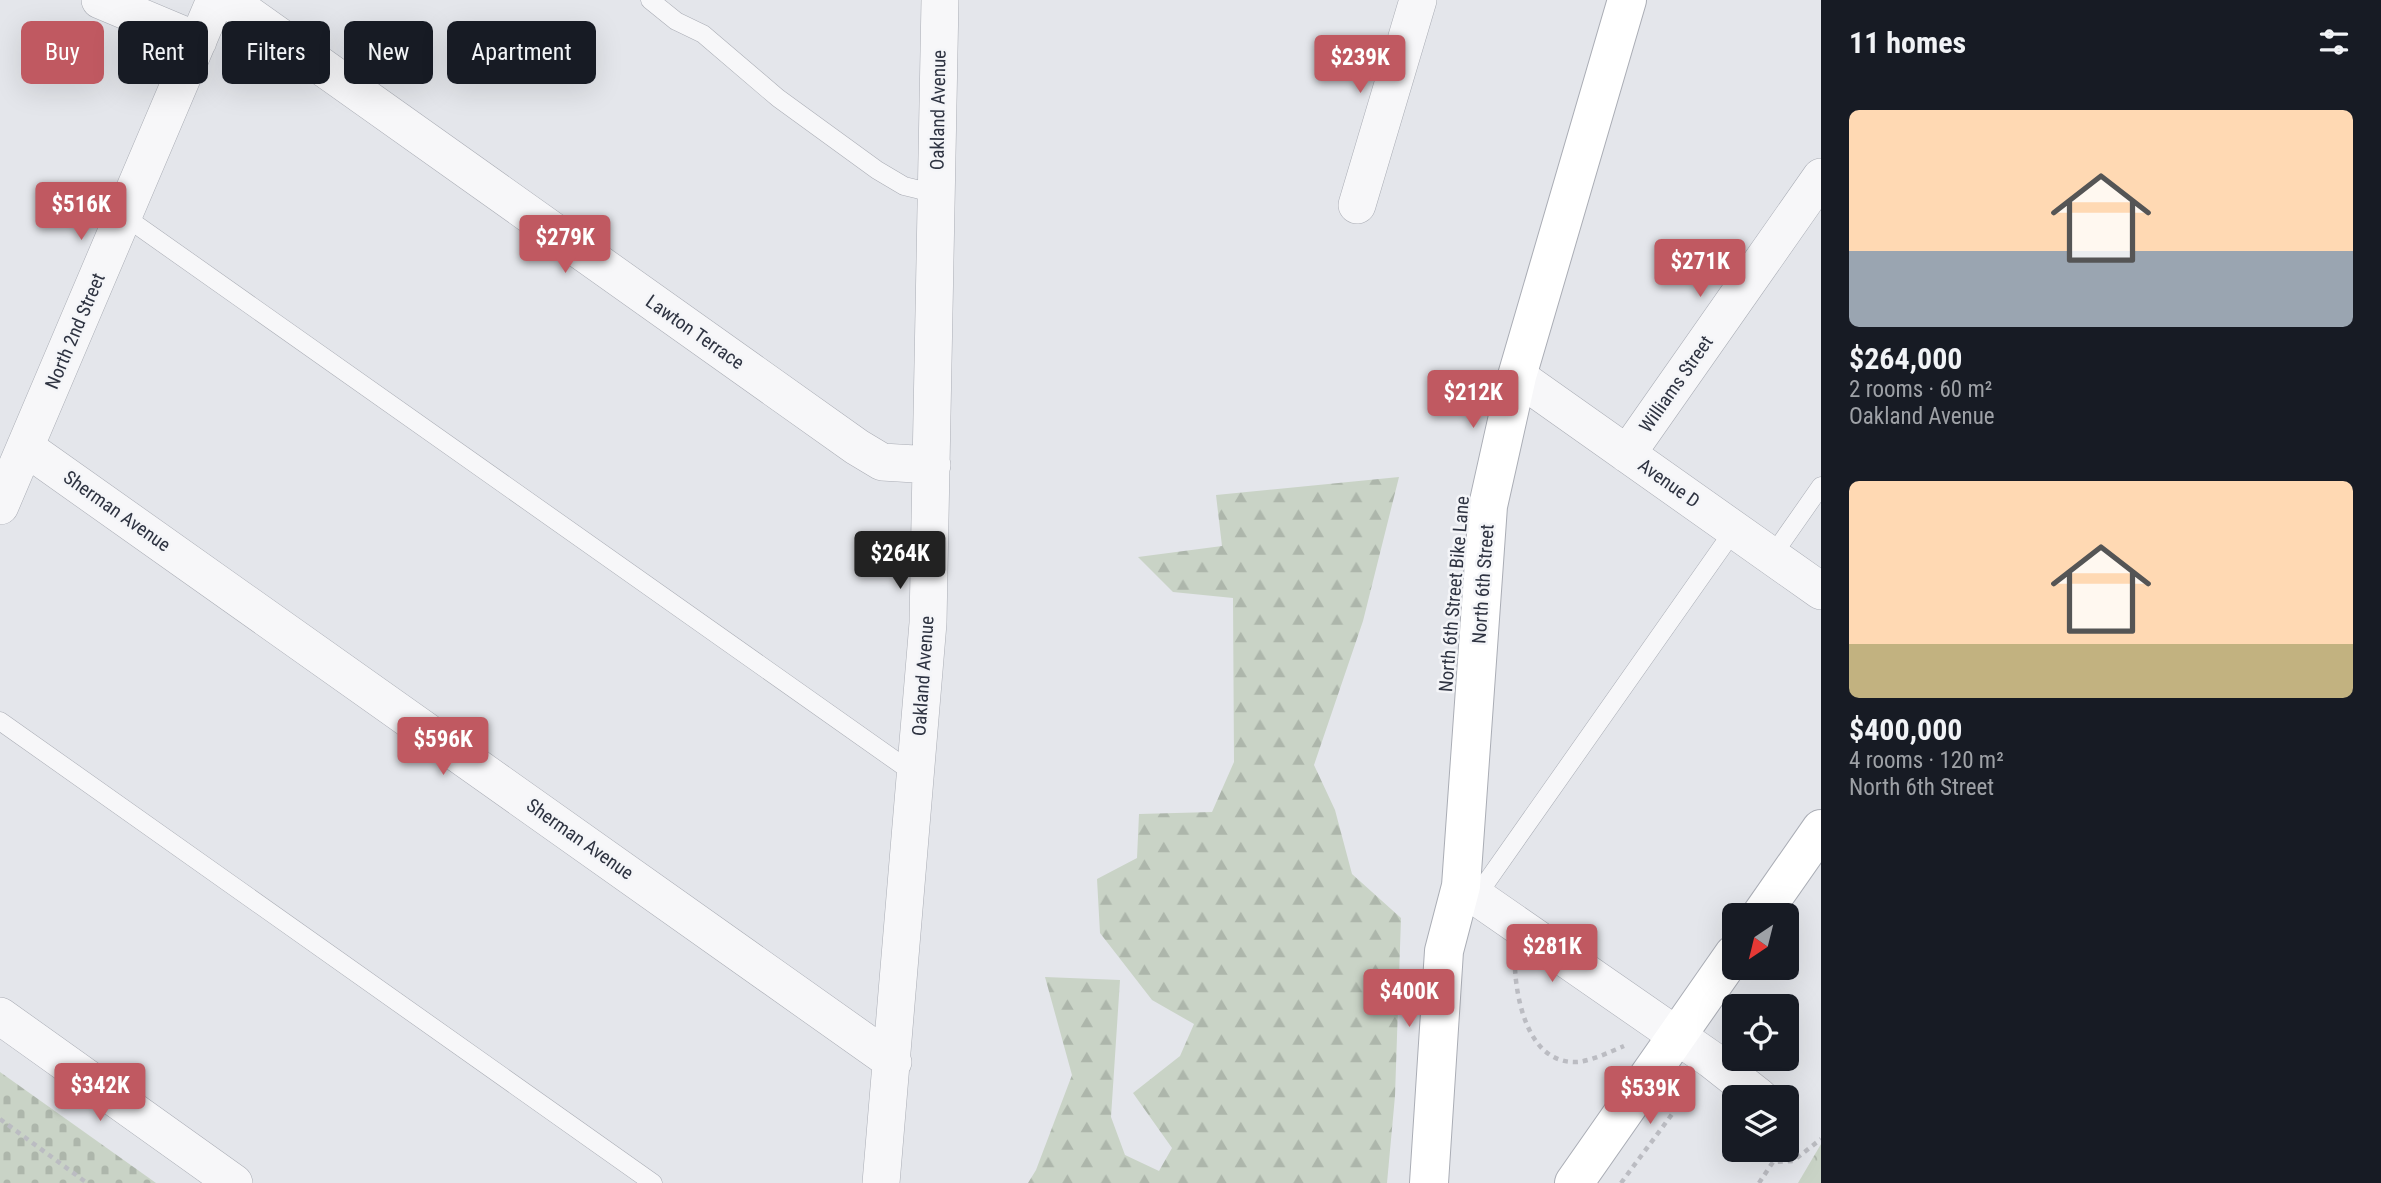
<!DOCTYPE html>
<html lang="en">
<head>
<meta charset="utf-8">
<style>
	body { margin:0; font-family:"Roboto Condensed",sans-serif; background:#20242c; color:#f1f3f6; height:100vh; display:flex; flex-direction:column; font-size:26px; white-space:nowrap }
	* { box-sizing:border-box; margin:0 }
	p { font-size:23px; color:#9ea1a6 }
	.icon { flex:none; width:38px; height:38px; fill:none; stroke:currentColor; stroke-width:2; stroke-linecap:round; stroke-linejoin:round }
	.map { position:relative; flex:1; overflow:hidden }
	.panel { display:flex; flex-direction:column; background:#171b24; width:560px }
	.panel>* { flex:none }
	.banner { position:absolute; left:21px; top:21px; width:665px; height:63px; display:flex; gap:14px }
	.needle { width:46px; rotate:215deg }
	.buttons { position:absolute; left:1722px; top:903px; display:grid; gap:14px }
	.buttons a { display:grid; place-items:center; width:77px; height:77px; border-radius:10px; background:#171b24; box-shadow:0 7px 28px #0002; font-size:35px }
	.price { position:absolute; translate:-50% -60px; padding:0 16px; border-radius:7px; background:#c05961; color:#fff; font-size:23px; line-height:46px; filter:drop-shadow(0 2px 4px #0008) }
	.price::after { content:''; position:absolute; left:50%; top:42px; width:21px; height:16px; margin-left:-10px; background:inherit; clip-path:polygon(0 0,100% 0,50% 100%) }
	.price.active { background:#222; color:#fff }
	ul { padding:0; list-style:none }
	li { display:grid; align-content:center; gap:14px; height:371px; padding:0 28px }
	li span { display:grid; place-items:center; height:217px; border-radius:10px; color:#555 }
	li>.icon { margin-inline-start:auto }
	span .icon { width:126px; height:126px; fill:#fffc; stroke-width:1 }
	li b { font-size:30px }
	h2 { display:flex; justify-content:space-between; align-items:center; height:84px; padding:0 28px; font-size:30px }
	.tag { padding:0 24px; border-radius:10px; background:#171b24; box-shadow:0 7px 28px #0002; font-size:24px; line-height:63px }
	.tag.active { background:#c05961; color:#fff }
	main { display:flex; flex:1; min-height:0 }
	.map>svg:first-child { display:block }
	.forest { fill:url(#forest-firs) }
	.cemetery { fill:url(#cemetery-stones) }
	.park { fill:url(#park-crowns) }
	.lines { fill:none; stroke-linecap:round; stroke-linejoin:round }
	.lane-casing { stroke:#aaadb5; stroke-width:19 }
	.street-casing { stroke:#aaadb5; stroke-width:38 }
	.secondary-casing { stroke:#aaadb5; stroke-width:40 }
	.path { stroke:#bbbcc2; stroke-width:4.5; stroke-dasharray:5 5; stroke-linecap:butt }
	.lane { stroke:#f7f7f9; stroke-width:18 }
	.street { stroke:#f7f7f9; stroke-width:37 }
	.secondary { stroke:#fff; stroke-width:38 }
	.labels { text-anchor:middle; dominant-baseline:central; stroke-width:5; stroke-linejoin:round; paint-order:stroke }
	.street-label { font-size:19px; fill:#2e3341; stroke:#f4f5f8 }
</style>
</head>
<body>
<main>
<div class="map">
<svg width="1821" height="1183" viewBox="0 0 1821 1183">
	<defs>
		<pattern id="forest-firs" width="22" height="20" patternUnits="userSpaceOnUse" patternTransform="scale(1.75)"><rect width="22" height="20" fill="#c9d3c6"/><path d="M5 1l3.5 6h-7zM16 11l3.5 6h-7z" fill="#adb6ab"/></pattern>
		<pattern id="cemetery-stones" width="16" height="16" patternUnits="userSpaceOnUse" patternTransform="scale(1.75)"><rect width="16" height="16" fill="#c9d3c6"/><path d="M2 7V4a2 2 0 0 1 4 0v3zM10 15v-3a2 2 0 0 1 4 0v3z" fill="#adb6ab"/></pattern>
		<pattern id="park-crowns" width="20" height="18" patternUnits="userSpaceOnUse" patternTransform="scale(1.75)"><rect width="20" height="18" fill="#c9d3c6"/><path d="M2 6a3 3 0 1 1 6 0M12 15a3 3 0 1 1 6 0" fill="none" stroke="#adb6ab"/></pattern>
	</defs>
	<rect width="100%" height="100%" fill="#e4e6eb"/>
	<!-- forest -->
	<path class="forest" d="M1399,477L1363,621L1314,765L1335,810L1352,874L1401,918L1395,1096L1387,1183H1028L1036,1170L1072,1075L1045,977L1120,980L1111,1117L1125,1155L1159,1171L1172,1148L1133,1093L1180,1056L1194,1024L1152,1000L1100,933L1097,879L1137,858L1139,814L1212,812L1234,762L1233,598L1173,592L1138,557L1222,546L1216,495Z"/>
	<!-- cemetery -->
	<path class="cemetery" d="M0,1072L156,1183H0Z"/>
	<!-- park -->
	<path class="park" d="M1821,1144V1183H1798Z"/>
	<g class="lines">
		<!-- lane casing -->
		<g class="lane-casing">
			<path id="lane" d="M650,0L676,21L703,34L778,98L877,170L904,186L937,194
				M124,216L916,775
				M1772,556L1821,486
				M0,721L653,1183
				M1476,897L1734,530"/>
		</g>
		<!-- street casing -->
		<g class="street-casing">
			<path id="street" d="M100,0L198,41
				M228,0L857,447L882,462L932,465
				M1357,205L1418,0
				M1517,376L1821,591
				M25,447L893,1062
				M1627,454L1821,177
				M0,506L215,0
				M1461,886L1712,1060L1759,1097
				M0,1016L234,1183
				M881,1183L928,623L940,0"/>
		</g>
		<!-- secondary casing -->
		<g class="secondary-casing">
			<path id="secondary" d="M1761,915L1821,829
				M1429,1183L1444,951L1461,886L1488,506L1517,376L1627,0
				M1574,1183L1734,954"/>
		</g>
		<!-- path -->
		<path class="path" d="M1515,969C1517,1004 1530,1065 1578,1062C1593,1060 1610,1052 1624,1046
			M0,1119L87,1183
			M1621,1183L1693,1086
			M1759,1183L1773,1162L1793,1161L1821,1139"/>
		<!-- lane -->
		<use href="#lane" class="lane"/>
		<!-- street -->
		<use href="#street" class="street"/>
		<!-- secondary -->
		<use href="#secondary" class="secondary"/>
	</g>
	<g class="labels">
		<!-- street labels -->
		<g class="street-label">
			<text transform="translate(938 110) rotate(-89)">Oakland Avenue</text>
			<text transform="translate(75 331) rotate(-67)">North 2nd Street</text>
			<text transform="translate(695 332) rotate(35)">Lawton Terrace</text>
			<text transform="translate(1676 384) rotate(-55)">Williams Street</text>
			<text transform="translate(1669 483) rotate(35)">Avenue D</text>
			<text transform="translate(117 511) rotate(35)">Sherman Avenue</text>
			<text transform="translate(1483 584) rotate(-86)">North 6th Street</text>
			<text transform="translate(1454 594) rotate(-85)">North 6th Street Bike Lane</text>
			<text transform="translate(923 676) rotate(-86)">Oakland Avenue</text>
			<text transform="translate(580 839) rotate(35)">Sherman Avenue</text>
		</g>
	</g>
</svg>
<div class="buttons">
<a><svg class="needle" viewBox="-14 -14 28 28"><path d="M0-13l5 13h-10z" fill="#e53935"/><path d="M0 13l5-13h-10z" fill="#9ea1a6"/></svg></a>
<a><svg class="icon" aria-label="locate" viewBox="0 0 24 24"><circle cx="12" cy="12" r="6"/><path d="M12 2v4M12 18v4M2 12h4M18 12h4"/></svg></a>
<a><svg class="icon" aria-label="layers" viewBox="0 0 24 24"><path d="M12 4l9 5-9 5-9-5zM3 14l9 5 9-5"/></svg></a>
</div>
<b class="price" style="left:1360px;top:95px">$239K</b>
<b class="price" style="left:81px;top:242px">$516K</b>
<b class="price" style="left:565px;top:275px">$279K</b>
<b class="price" style="left:1700px;top:299px">$271K</b>
<b class="price" style="left:1473px;top:430px">$212K</b>
<b class="price active" style="left:900px;top:591px">$264K</b>
<b class="price" style="left:443px;top:777px">$596K</b>
<b class="price" style="left:1552px;top:984px">$281K</b>
<b class="price" style="left:1409px;top:1029px">$400K</b>
<b class="price" style="left:100px;top:1123px">$342K</b>
<b class="price" style="left:1650px;top:1126px">$539K</b>
<div class="banner">
<a class="tag active">Buy</a>
<a class="tag">Rent</a>
<a class="tag">Filters</a>
<a class="tag">New</a>
<a class="tag">Apartment</a>
</div>
</div>
<section class="panel">
<h2>11 homes<svg class="icon" aria-label="filters" viewBox="0 0 24 24"><path d="M4 7h16M4 17h16"/><circle cx="9" cy="7" r="2"/><circle cx="15" cy="17" r="2"/></svg></h2>
<ul>
<li><span style="background:linear-gradient(#ffd9b3 65%,#9aa5b1 0)"><svg class="icon" aria-label="home" viewBox="0 0 24 24"><path d="M3 11l9-7 9 7M6 9v11h12V9"/></svg></span><div><b>$264,000</b><p>2 rooms · 60 m²</p><p>Oakland Avenue</p></div></li>
<li><span style="background:linear-gradient(#ffd9b3 75%,#c2b280 0)"><svg class="icon" aria-label="home" viewBox="0 0 24 24"><path d="M3 11l9-7 9 7M6 9v11h12V9"/></svg></span><div><b>$400,000</b><p>4 rooms · 120 m²</p><p>North 6th Street</p></div></li>
</ul>
</section>
</main>
</body>
</html>
